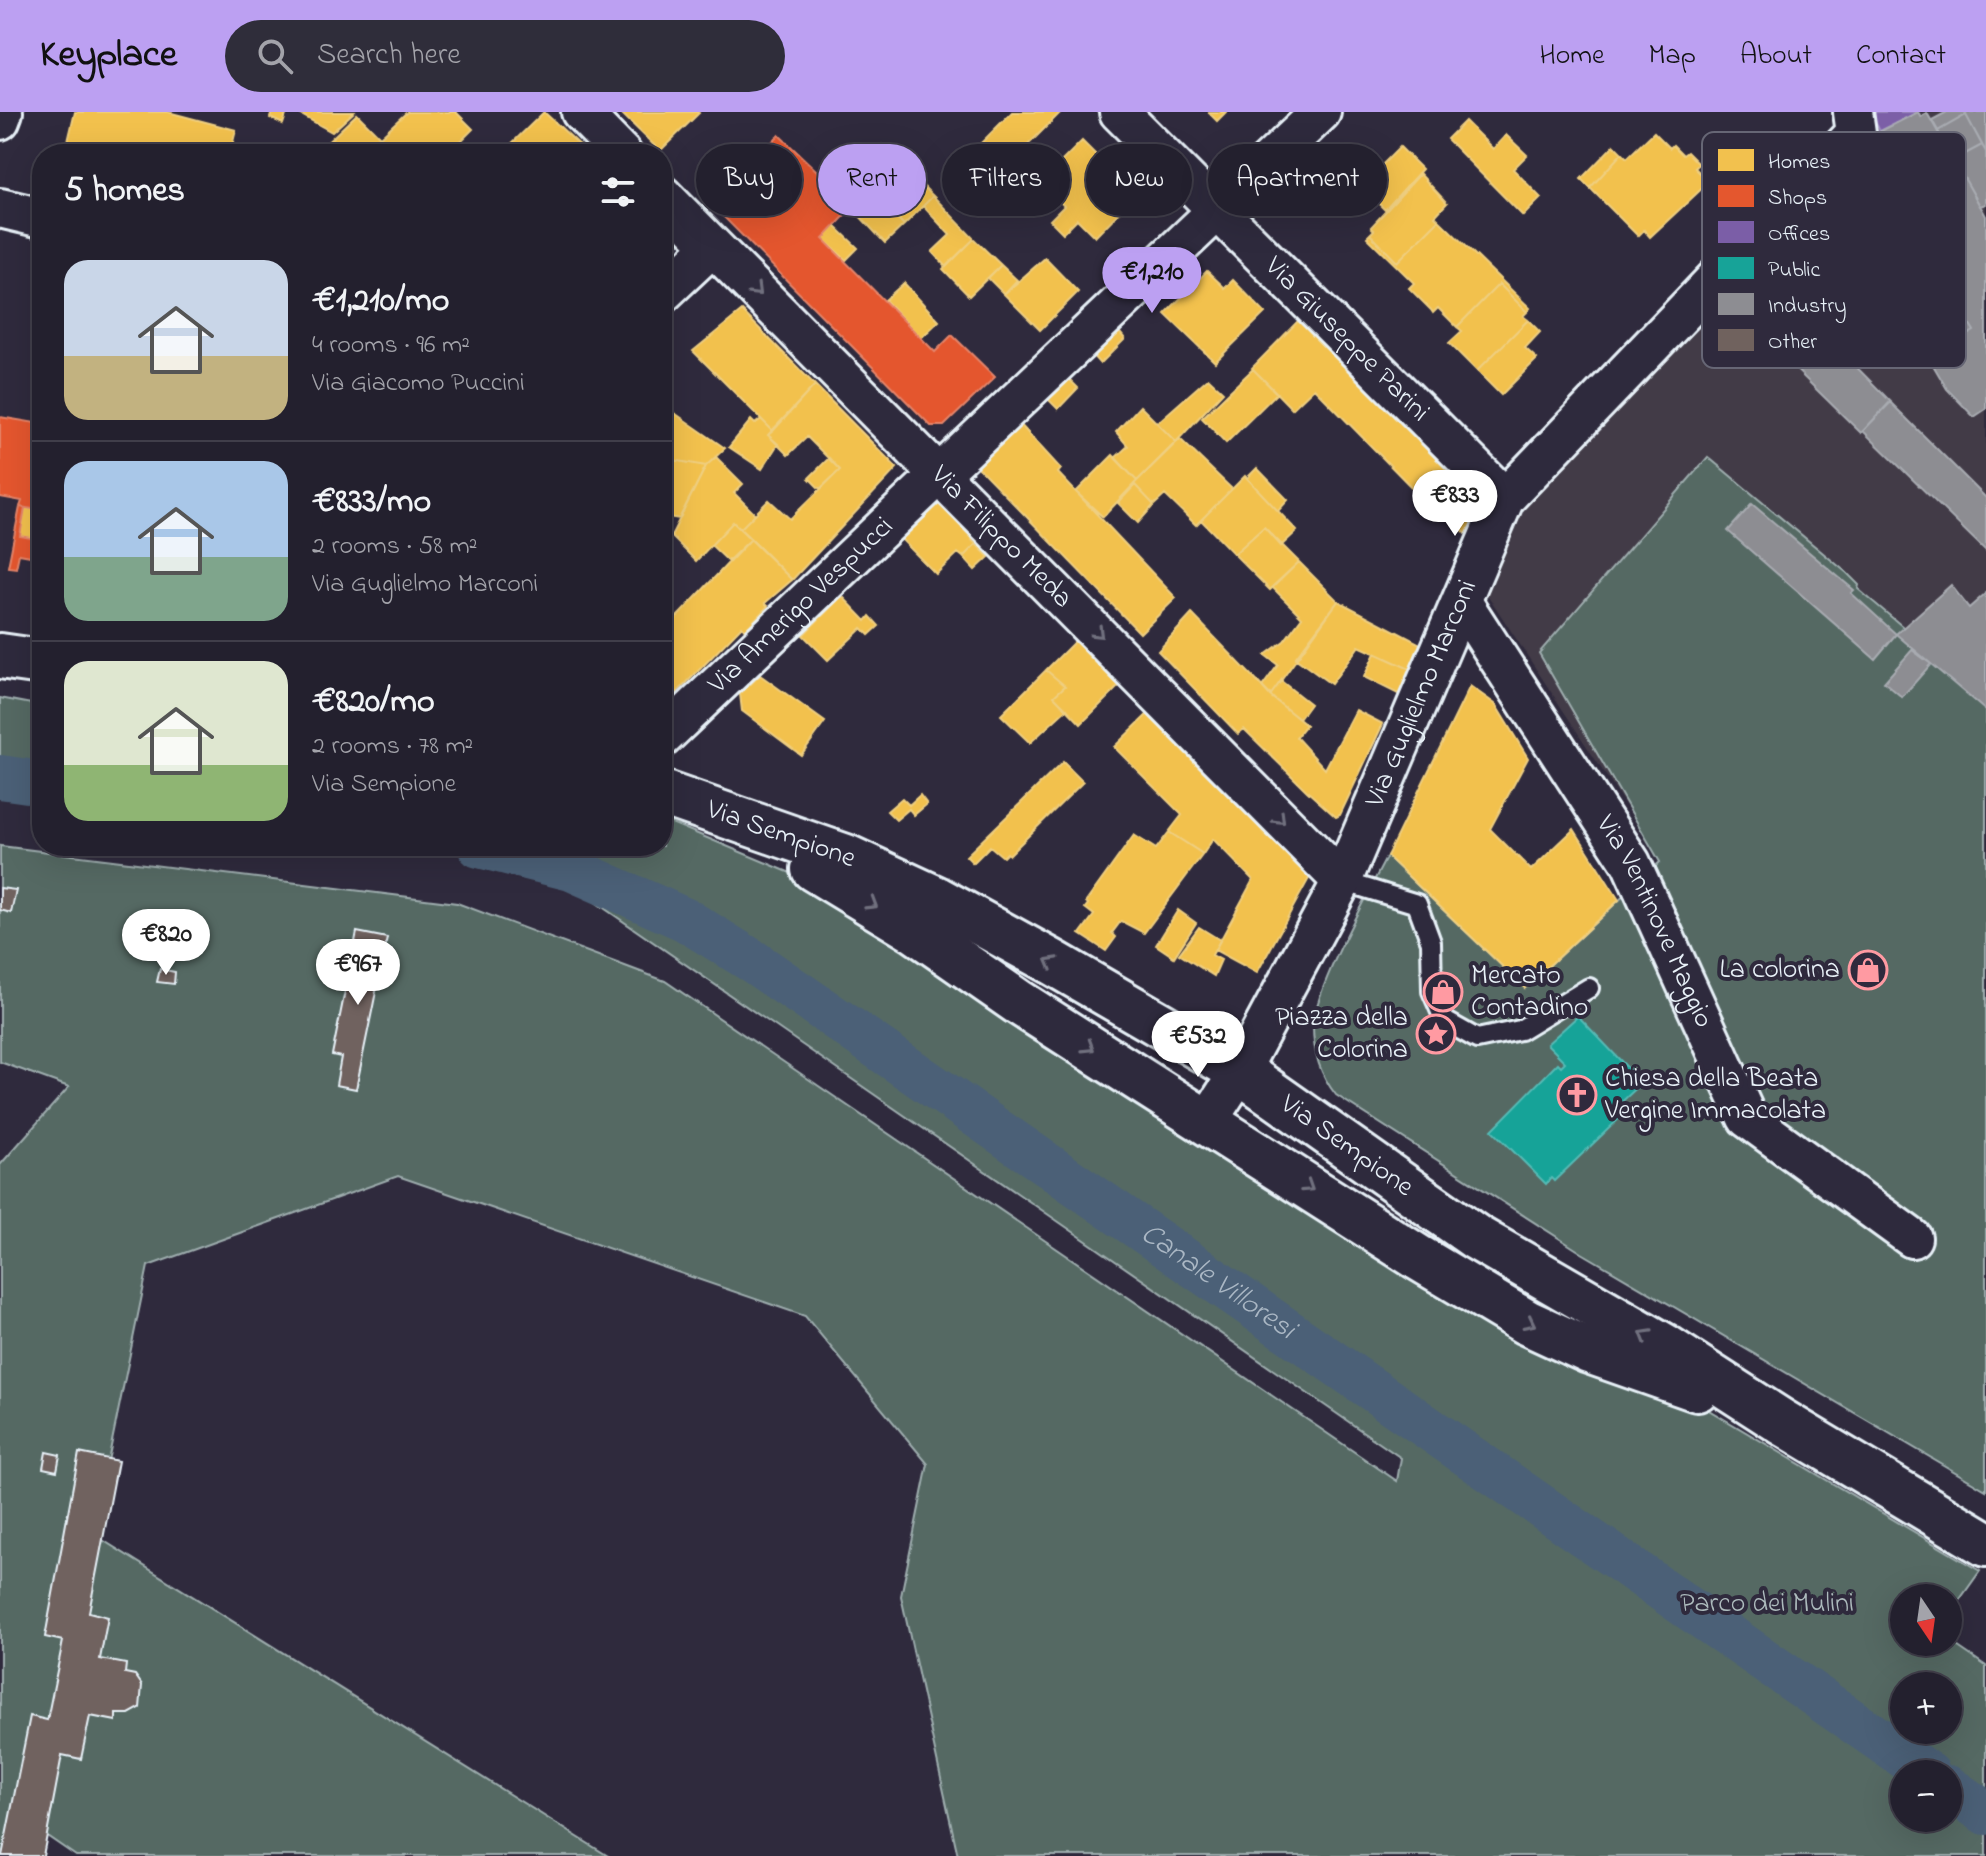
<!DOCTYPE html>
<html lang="en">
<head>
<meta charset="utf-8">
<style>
	body { margin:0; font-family:"Indie Flower",sans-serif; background:#2f2d3a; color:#f1f3f6; height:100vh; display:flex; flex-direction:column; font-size:30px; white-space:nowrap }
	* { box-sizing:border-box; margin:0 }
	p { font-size:26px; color:#a3a3aa }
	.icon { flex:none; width:44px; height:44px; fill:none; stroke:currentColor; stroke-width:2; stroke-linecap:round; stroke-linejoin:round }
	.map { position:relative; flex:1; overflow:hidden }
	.side { position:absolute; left:32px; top:32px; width:640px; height:712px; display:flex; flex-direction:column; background:#23202e; border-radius:32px; box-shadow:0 8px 32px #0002,0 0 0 2px #403e4a }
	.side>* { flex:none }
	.hud { position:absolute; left:696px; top:32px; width:760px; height:72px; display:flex; gap:16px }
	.needle { width:52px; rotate:167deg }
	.controls { position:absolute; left:1890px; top:1472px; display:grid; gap:16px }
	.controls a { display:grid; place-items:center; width:72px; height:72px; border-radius:50%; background:#23202e; box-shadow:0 8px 32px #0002,0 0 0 2px #403e4a; font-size:40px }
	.price { position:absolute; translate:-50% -68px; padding:0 18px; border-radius:28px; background:#fff; color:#222; font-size:26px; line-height:52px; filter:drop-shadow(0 2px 4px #0008) }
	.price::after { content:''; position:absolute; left:50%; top:48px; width:24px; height:18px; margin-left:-12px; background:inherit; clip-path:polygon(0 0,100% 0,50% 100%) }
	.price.current { background:#bca0f2; color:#111 }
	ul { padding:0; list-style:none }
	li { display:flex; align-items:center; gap:24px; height:200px; padding:0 32px }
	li+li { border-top:2px solid #403e4a }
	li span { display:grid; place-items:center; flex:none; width:224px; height:160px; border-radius:24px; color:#555 }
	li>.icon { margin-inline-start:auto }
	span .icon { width:96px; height:96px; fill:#fffc; stroke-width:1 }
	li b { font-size:34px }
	h2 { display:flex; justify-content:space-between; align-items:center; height:96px; padding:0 32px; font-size:34px }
	.tag { padding:0 28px; border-radius:36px; background:#23202e; box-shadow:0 8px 32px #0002,0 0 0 2px #403e4a; font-size:28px; line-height:72px }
	.tag.current { background:#bca0f2; color:#111 }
	header { display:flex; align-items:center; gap:48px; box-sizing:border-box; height:112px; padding:0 40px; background:#bca0f2; color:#111 }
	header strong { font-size:38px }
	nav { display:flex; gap:44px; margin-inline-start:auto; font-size:28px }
	.search { width:560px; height:72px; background:#2f2d3a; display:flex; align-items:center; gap:20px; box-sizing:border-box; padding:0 28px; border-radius:44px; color:#a3a3aa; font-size:30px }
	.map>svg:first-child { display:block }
	.built { fill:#423b47 }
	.green { fill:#546964; stroke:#9eadae; stroke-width:2; fill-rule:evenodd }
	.homes { fill:#f2c14e; stroke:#efcf81; stroke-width:2 }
	.shops { fill:#e4572e; stroke:#e5856b; stroke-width:2 }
	.offices { fill:#7b5ea7; stroke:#9c8abf; stroke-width:2 }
	.public { fill:#17a398; stroke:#56bab5; stroke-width:2 }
	.industry { fill:#8d8d92; stroke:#a8abb1; stroke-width:2 }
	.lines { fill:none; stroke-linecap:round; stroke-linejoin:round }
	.canal { stroke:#4c6177; stroke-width:44 }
	.building { fill:#70625e; stroke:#e8f1f8; stroke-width:2 }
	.service-casing { stroke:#e8f1f8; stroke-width:24 }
	.minor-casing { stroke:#e8f1f8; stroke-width:44 }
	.primary-casing { stroke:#e8f1f8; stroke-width:50 }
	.service { stroke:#2f2a3d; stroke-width:18 }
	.minor { stroke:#2f2a3d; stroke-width:38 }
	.primary { stroke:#2f2a3d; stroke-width:44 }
	.oneway { stroke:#70707e }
	.labels { text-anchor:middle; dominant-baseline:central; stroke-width:8; stroke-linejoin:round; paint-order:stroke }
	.street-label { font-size:28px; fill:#e8f1f8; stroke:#2f2a3d }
	.poi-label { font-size:28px; fill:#e8f1f8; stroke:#2f2a3d; text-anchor:end }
	.park-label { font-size:28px; fill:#adbbbd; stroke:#2f2a3d }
	.water-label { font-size:30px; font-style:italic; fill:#aab7c4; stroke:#2f2a3d }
	.key { fill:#2f2a3d; stroke:#666675; stroke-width:2 }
	.key-label { font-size:22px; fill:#e8f1f8 }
</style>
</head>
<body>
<header>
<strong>Keyplace</strong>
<div class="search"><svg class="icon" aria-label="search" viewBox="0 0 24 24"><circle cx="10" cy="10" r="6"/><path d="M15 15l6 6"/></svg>Search here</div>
<nav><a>Home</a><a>Map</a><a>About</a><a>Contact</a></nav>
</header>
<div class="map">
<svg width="1986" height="1744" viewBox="0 0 1986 1744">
	<rect width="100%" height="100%" fill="#2f2a3d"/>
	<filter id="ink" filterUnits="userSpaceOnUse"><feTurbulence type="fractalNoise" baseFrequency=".0125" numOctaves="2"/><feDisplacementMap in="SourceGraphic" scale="16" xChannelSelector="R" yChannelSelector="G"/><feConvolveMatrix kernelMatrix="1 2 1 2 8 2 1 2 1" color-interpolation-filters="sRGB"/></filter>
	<g filter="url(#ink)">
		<!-- built -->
		<path class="built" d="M1858,0H1986V1158L1675,769L1479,470L1512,386Z"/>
		<!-- green -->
		<path class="green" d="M1708,345L1847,461L1859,473L1858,477L1986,585V1378L1582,1141L1336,983C1320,963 1313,940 1313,914C1315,877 1368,781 1387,744L1525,876L1660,750L1539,541Z
			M0,586L42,594V658L0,652Z
			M662,707L793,762L866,798L1980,1459L1948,1504V1486H1904V1530L1948,1528L1986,1554V1744H958L901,1484L928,1352L805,1204L398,1064L148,1154L93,1422L608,1744H76L41,1720L35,1744H0V1053L69,975L0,950V734L457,791L665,869L1397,1369L1401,1346L514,734H662ZM1904,1574H1948V1618H1904ZM1904,1662H1948V1706H1904Z"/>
		<!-- homes -->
		<path class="homes" d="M75,0H168L236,18L230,42H65Z
			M272,0H287L283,12L270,6Z
			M296,0H354L332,20Z
			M407,0H456L473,17L448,42H315L357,2L380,25Z
			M544,0L584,37L578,42H501Z
			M620,0H698L699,1L660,39Z
			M1012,0H1061L1004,57L980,32Z
			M1208,0H1226L1217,9Z
			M1465,9L1493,37L1506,23L1527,43L1513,57L1541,86L1523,104L1447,27Z
			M1654,20L1670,36L1673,33L1683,43L1687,40L1699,52L1695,56L1709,70L1650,125L1644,118L1638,124L1590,76L1622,41L1627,46Z
			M1082,29L1136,83L1095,125L1077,107L1063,121L1050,108L1064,94L1041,70Z
			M882,33L933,84L904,113L853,62Z
			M1614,33L1622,41L1590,76L1581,67Z
			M1400,35L1422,57L1385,98L1361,74Z
			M1420,62L1447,91L1435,104L1439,108L1397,150L1370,122L1374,118L1371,115Z
			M870,78L904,113L885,131L853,97Z
			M933,84L974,127L946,155L932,140L950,123L923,94Z
			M1439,108L1530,196L1527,200L1499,172L1457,215L1438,196L1433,201L1431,198L1409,176L1414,171L1367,125L1370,122L1397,150Z
			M835,114L858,136L846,148L823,127Z
			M974,127L1001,153L969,184L943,157Z
			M1045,146L1078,180L1040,218L1004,182Z
			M1001,153L1017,168L1004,182L988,166Z
			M1207,159L1225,176L1233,168L1265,201L1215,250L1165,202Z
			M904,171L939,209L921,226L885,188Z
			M1499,172L1527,200L1523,204L1528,208L1477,259L1449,231L1462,219L1457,215Z
			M742,199L815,273L773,319L693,239Z
			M1303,204L1455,359L1425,389L1314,276L1292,297L1252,256Z
			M1528,208L1540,220L1525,236L1537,247L1501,283L1477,259Z
			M1116,216L1125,227L1100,252L1091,242Z
			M1253,257L1277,281L1226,331L1202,306Z
			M1067,265L1078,276L1058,297L1047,286Z
			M1208,266L1223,280L1176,330L1157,311Z
			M815,273L897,356L792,468L740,417L769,388L790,407L840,358L807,325L788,343L768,323Z
			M662,292L663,293L725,336L706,354L662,346Z
			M1140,294L1176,330L1137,369L1115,346L1128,334L1116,320Z
			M761,307L773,319L768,323L778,332L762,357L729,335L751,308L755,312Z
			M1017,309L1061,357L1058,361L1176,486L1140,521L974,351Z
			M1180,327L1232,377L1196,413L1165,383L1154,393L1134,372Z
			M1113,343L1137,369L1103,405L1076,380Z
			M716,345L743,372L734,381L755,402L740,417L733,410L696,449L671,424L706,354Z
			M662,346L706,354L679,407L662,404Z
			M829,346L840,358L820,377L809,366Z
			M1257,356L1288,388L1278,399L1247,366Z
			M1455,359L1475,376L1484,402L1472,427L1428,386Z
			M1245,364L1297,419L1281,434L1264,415L1234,442L1201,408Z
			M1135,373L1154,393L1138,411L1118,391Z
			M42,383V428L20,424L25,396L39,398Z
			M940,388L976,424L972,428L976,432L963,445L958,441L936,462L901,427Z
			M733,410L751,427L728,449L711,433Z
			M1264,415L1299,450L1270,478L1234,442Z
			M751,427L792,468L765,491L768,494L745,518L742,514L667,591L662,590V521Z
			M976,432L989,445L975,458L963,445Z
			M1299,450L1338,489L1270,584L1262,575L1278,553L1265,543L1284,529L1302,505L1272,475Z
			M842,484L866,509L870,504L879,514L869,523L862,516L828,548L803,523Z
			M1338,489L1424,534L1412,558L1359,534L1331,572L1295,546Z
			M662,493L676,507L662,521Z
			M1192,502L1274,587L1306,613L1296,625L1325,657L1356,598L1383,612L1340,703L1336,705L1307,679L1244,617L1238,622L1158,539Z
			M1078,526L1123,570L1081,612L1054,584L1065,574L1046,558Z
			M1375,541L1412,558L1400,583L1364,565Z
			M1046,558L1065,574L1054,584L1067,597L1030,631L1001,603Z
			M760,563L825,610L801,643L742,599L740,582Z
			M1281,569L1310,592L1299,607L1270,584Z
			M1470,574L1495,592L1528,646L1490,717L1531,758L1574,717L1619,788L1525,876L1387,744Z
			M1151,599L1312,761L1257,861L1215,838L1253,768L1213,727L1203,742L1169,720L1182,703L1114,635Z
			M1063,650L1083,670L1009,743L1007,741L1003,745L990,734L973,751L966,744Z
			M920,683L927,692L914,703L909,697L896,708L887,699L902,686L909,693Z
			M1169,720L1203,742L1144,821L1121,809L1112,821L1116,825L1106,839L1080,822L1094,803L1085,796L1088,792L1086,790L1134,723L1156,737Z
			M1178,798L1196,811L1174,845L1156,833Z
			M1199,815L1220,828L1212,843L1221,848L1214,864L1179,842Z"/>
		<!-- shops -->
		<path class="shops" d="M779,23L854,94L823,127L935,240L952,223L995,265L944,314H931L710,91Z
			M0,305L42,312L39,398L20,395L22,389L0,385Z
			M20,395L25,396L20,424L42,428V446L19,442L16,456L8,455Z"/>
		<!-- offices -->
		<path class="offices" d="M1870,0H1918L1880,19Z"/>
		<!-- public -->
		<path class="public" d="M1578,904L1642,971L1616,995L1623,1003L1554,1069L1551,1066L1546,1072L1492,1018L1558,951L1561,954L1565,950L1547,932Z"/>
		<!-- industry -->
		<path class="industry" d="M1918,0L1921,5L1927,1L1986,104V297L1974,305L1947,277L1929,246L1974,219L1948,176L1944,178L1940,172L1958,161L1877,21Z
			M1947,0H1965L1966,3L1938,19L1932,8Z
			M1965,0H1986V40L1966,3Z
			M1966,3L1982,33L1954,48L1938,19Z
			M1982,33L1986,40V92L1980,94L1954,48Z
			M1782,136L1802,156L1783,175L1812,205L1810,208L1891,290L1861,321L1727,190Z
			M1948,176L1974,219L1929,246L1904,204Z
			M1890,290L1986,386V439L1863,319Z
			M1752,392L1854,478L1851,481L1896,522L1875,547L1728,419Z
			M1951,473L1969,496L1986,481V599L1896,522Z
			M1912,538L1931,552L1902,585L1884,570Z"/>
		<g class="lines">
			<!-- canal -->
			<g class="canal">
				<path d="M0,665L42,671"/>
				<path id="s1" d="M479,734L571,757L686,808L754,850L1929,1662"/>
				<path d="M1948,1675L1986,1701"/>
			</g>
		</g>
		<!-- building -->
		<path class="building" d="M0,776L16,778L11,801L0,798Z
			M168,819L182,821L181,843H165Z
			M357,820L387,826L356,977L336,973L341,945L332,943Z
			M160,857L175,860L174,872L157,870Z
			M46,1340L60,1343L57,1359L43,1356Z
			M79,1341L118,1349L89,1500L108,1505L100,1547L126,1552L125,1561L135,1563L142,1573L140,1596L129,1602H116V1609L90,1604L81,1647L62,1643L43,1744H2L30,1604L47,1608L63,1529L45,1525Z"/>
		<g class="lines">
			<!-- service casing -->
			<g class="service-casing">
				<path id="service" d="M1342,769L1417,792L1431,830L1432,879L1445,909L1477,927L1520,918L1589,876"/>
			</g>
			<!-- minor casing -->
			<g class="minor-casing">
				<g id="minor">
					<path d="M581,0L622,42"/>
					<path id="s2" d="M1119,0L1505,386"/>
					<path d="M0,8L3,0"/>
					<path id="s3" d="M662,83L1342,769"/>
					<path d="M0,96L42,106"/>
					<path d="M662,182L712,135"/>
					<path id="s4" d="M1462,490L1631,751L1747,1006L1912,1126"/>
					<path id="s5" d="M662,626L1321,0"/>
					<path id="s6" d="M1207,1010L1240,959L1342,769L1505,386L1856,21L1853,0"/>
				</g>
			</g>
			<!-- primary casing -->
			<g class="primary-casing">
				<g id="primary">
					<path d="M0,544L42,550"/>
					<path id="s7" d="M662,681L846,745L937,787L1052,850L1240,959L1477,1126L1664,1234L1782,1310L1986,1432"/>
					<path d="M814,757L916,819L1018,890L1419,1146L1526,1210L1589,1239L1697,1277"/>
				</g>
			</g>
			<!-- service -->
			<use href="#service" class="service"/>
			<!-- minor -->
			<use href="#minor" class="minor"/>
			<!-- primary -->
			<use href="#primary" class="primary"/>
		</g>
		<!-- one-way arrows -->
		<defs><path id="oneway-chevron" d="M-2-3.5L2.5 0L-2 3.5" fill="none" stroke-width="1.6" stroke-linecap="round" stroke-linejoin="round" transform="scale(2)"/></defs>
		<g class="oneway">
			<use href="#oneway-chevron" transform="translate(756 179) rotate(45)"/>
			<use href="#oneway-chevron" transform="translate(1098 521) rotate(45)"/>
			<use href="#oneway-chevron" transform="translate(1280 707) rotate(45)"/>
			<use href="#oneway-chevron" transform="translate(872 792) rotate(32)"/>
			<use href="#oneway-chevron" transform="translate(1051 850) rotate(-151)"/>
			<use href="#oneway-chevron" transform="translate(1089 935) rotate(32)"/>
			<use href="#oneway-chevron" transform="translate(1308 1075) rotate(33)"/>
			<use href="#oneway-chevron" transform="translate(1530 1211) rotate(27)"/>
			<use href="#oneway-chevron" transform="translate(1645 1223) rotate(-150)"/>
		</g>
	</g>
	<!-- icons -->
	<defs>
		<g id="shop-ring" transform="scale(2)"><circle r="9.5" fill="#2f2a3d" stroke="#ff9aa2" stroke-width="1.5"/><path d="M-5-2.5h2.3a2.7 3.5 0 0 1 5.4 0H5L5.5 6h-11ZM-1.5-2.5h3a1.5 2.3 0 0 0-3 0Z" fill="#ff9aa2"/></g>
		<g id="sight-ring" transform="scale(2)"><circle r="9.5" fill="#2f2a3d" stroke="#ff9aa2" stroke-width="1.5"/><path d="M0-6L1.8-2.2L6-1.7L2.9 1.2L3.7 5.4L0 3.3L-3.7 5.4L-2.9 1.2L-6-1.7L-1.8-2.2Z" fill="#ff9aa2"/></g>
		<g id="church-ring" transform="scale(2)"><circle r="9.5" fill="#2f2a3d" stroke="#ff9aa2" stroke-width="1.5"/><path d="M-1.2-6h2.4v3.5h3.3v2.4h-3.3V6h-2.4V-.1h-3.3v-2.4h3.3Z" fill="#ff9aa2"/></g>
	</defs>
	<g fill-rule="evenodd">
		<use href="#shop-ring" x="1868" y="858"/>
		<use href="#shop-ring" x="1443" y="880"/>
		<use href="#sight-ring" x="1436" y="922"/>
		<use href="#church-ring" x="1577" y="983"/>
	</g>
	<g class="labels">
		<!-- street labels -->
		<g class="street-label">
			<text stroke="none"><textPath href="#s2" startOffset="322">Via Giuseppe Parini</textPath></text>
			<text stroke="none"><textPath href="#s3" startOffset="482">Via Filippo Meda</textPath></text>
			<text stroke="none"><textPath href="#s5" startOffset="192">Via Amerigo Vespucci</textPath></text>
			<text stroke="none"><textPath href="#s6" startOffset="480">Via Guglielmo Marconi</textPath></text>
			<text stroke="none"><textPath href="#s7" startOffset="126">Via Sempione</textPath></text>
			<text stroke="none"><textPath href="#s4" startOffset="374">Via Ventinove Maggio</textPath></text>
			<text stroke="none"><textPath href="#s7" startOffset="774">Via Sempione</textPath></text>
		</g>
		<!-- poi labels -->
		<g class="poi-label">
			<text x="1840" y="858">La colorina</text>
			<text x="1471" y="864" text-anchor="start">Mercato<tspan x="1471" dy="32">Contadino</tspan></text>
			<text x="1408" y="906">Piazza della<tspan x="1408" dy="32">Colorina</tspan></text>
			<text x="1605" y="967" text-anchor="start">Chiesa della Beata<tspan x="1605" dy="32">Vergine Immacolata</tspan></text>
		</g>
		<!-- park labels -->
		<g class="park-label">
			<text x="1767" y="1492">Parco dei Mulini</text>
		</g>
		<!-- water labels -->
		<g class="water-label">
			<text stroke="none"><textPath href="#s1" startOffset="864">Canale Villoresi</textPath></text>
		</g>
	</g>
	<!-- legend -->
	<rect x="1702" y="20" width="264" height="236" rx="12" class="key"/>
	<rect x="1718" y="37" width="36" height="22" fill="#f2c14e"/>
	<rect x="1718" y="73" width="36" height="22" fill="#e4572e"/>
	<rect x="1718" y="109" width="36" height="22" fill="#7b5ea7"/>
	<rect x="1718" y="145" width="36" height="22" fill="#17a398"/>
	<rect x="1718" y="181" width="36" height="22" fill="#8d8d92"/>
	<rect x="1718" y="217" width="36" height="22" fill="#70625e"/>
	<g class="key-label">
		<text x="1768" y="56">Homes</text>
		<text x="1768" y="92">Shops</text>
		<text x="1768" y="128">Offices</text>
		<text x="1768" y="164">Public</text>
		<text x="1768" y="200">Industry</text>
		<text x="1768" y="236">Other</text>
	</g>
</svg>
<div class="controls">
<a><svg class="needle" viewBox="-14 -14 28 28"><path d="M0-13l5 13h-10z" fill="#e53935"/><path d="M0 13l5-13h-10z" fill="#a3a3aa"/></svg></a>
<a>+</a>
<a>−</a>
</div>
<b class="price current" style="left:1152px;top:203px">€1,210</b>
<b class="price" style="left:1455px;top:426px">€833</b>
<b class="price" style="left:166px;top:865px">€820</b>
<b class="price" style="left:358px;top:895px">€967</b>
<b class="price" style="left:1198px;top:967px">€532</b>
<div class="hud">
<a class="tag">Buy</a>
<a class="tag current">Rent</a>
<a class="tag">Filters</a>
<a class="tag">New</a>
<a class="tag">Apartment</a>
</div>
<section class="side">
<h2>5 homes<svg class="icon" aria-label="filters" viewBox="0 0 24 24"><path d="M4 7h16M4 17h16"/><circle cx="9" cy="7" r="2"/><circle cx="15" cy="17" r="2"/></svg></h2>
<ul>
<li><span style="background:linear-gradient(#c9d6e8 60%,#c2b280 0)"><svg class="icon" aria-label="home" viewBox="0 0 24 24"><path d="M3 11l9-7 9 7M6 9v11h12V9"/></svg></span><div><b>€1,210/mo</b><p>4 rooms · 96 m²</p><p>Via Giacomo Puccini</p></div></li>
<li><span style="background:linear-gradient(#a9c7e8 60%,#7fa58c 0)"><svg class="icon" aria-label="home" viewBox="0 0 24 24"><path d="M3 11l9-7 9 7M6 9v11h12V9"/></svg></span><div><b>€833/mo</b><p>2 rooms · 58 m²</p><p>Via Guglielmo Marconi</p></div></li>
<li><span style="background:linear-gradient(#dfe7d0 65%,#8fb573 0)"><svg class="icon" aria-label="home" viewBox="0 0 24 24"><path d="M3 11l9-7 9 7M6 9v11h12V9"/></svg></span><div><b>€820/mo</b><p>2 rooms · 78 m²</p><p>Via Sempione</p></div></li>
</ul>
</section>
</div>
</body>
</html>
